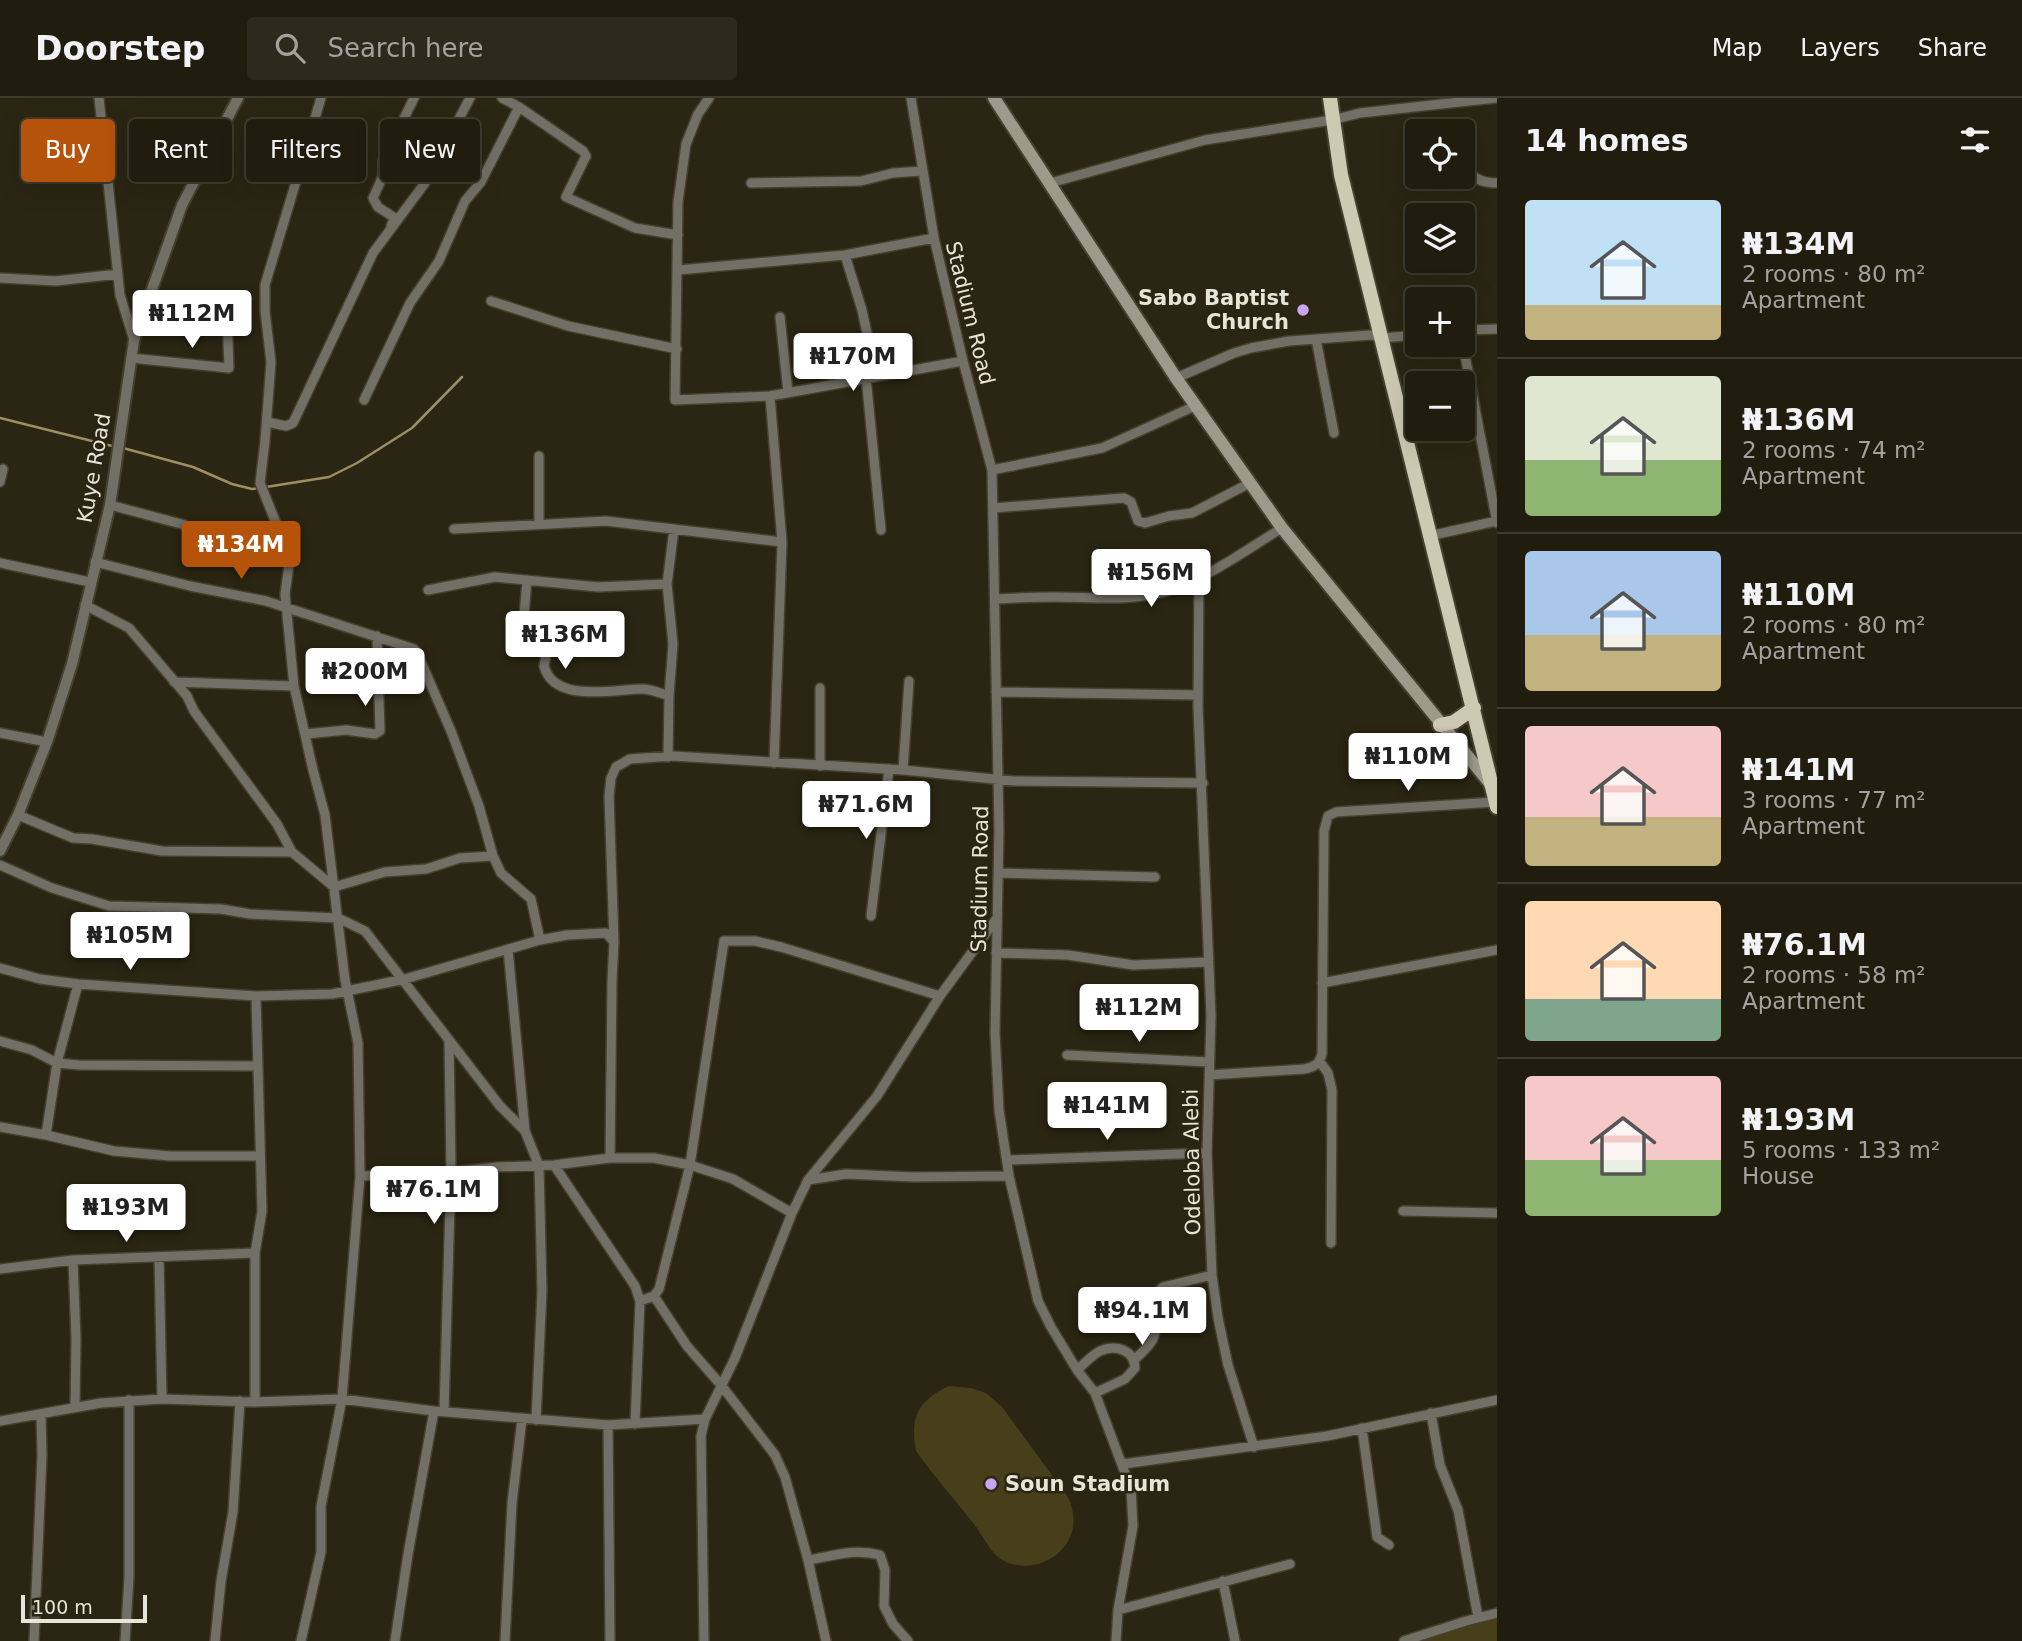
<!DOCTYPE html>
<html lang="en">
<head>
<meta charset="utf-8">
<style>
	body { margin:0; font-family:"DejaVu Sans",sans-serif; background:#2d291c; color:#f1f3f6; height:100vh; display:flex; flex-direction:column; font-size:26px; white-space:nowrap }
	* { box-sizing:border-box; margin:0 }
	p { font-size:23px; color:#a2a19e }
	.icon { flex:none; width:38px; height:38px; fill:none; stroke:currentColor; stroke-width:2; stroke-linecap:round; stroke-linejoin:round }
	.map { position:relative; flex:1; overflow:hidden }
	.panel { display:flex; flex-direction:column; background:#201c0e; width:525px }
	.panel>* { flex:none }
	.top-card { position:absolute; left:21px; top:21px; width:665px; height:63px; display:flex; gap:14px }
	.tools { position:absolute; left:1405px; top:21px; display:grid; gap:14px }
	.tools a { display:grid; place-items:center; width:70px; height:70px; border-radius:7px; background:#201c0e; box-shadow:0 7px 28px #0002,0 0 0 2px #3d3a2e; font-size:35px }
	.scale { position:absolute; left:21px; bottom:18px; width:126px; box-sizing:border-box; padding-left:7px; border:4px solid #e7e4d8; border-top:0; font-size:19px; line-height:24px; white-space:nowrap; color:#e7e4d8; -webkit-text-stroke:5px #2b2613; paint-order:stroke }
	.price { position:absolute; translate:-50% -60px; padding:0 16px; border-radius:7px; background:#fff; color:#222; font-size:23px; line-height:46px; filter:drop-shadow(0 2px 4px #0008) }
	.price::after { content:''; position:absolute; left:50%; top:42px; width:21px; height:16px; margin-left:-10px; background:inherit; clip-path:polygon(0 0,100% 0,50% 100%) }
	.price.on { background:#b45309; color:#fff }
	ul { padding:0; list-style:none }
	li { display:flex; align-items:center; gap:21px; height:175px; padding:0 28px }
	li+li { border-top:2px solid #3d3a2e }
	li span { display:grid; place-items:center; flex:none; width:196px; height:140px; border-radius:7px; color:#555 }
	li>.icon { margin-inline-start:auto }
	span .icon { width:84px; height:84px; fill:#fffc; stroke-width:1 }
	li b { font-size:30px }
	h2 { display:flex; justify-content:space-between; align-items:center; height:84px; padding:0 28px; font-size:30px }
	.pill { padding:0 24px; border-radius:7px; background:#201c0e; box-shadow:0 7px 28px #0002,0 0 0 2px #3d3a2e; font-size:24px; line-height:63px }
	.pill.on { background:#b45309; color:#fff }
	header { display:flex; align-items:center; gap:42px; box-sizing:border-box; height:98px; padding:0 35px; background:#201c0e; border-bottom:2px solid #3d3a2e }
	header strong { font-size:33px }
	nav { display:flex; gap:38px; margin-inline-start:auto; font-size:24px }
	.search { width:490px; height:63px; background:#2d291c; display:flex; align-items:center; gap:18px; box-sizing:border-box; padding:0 24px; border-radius:7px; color:#a2a19e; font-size:26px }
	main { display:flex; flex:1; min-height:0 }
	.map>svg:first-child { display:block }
	.green { fill:#473e1a }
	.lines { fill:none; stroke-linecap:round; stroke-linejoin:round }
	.stream { stroke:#9b8f63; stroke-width:2.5 }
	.minor-casing { stroke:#45412f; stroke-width:12 }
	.tertiary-casing { stroke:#45412f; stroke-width:14 }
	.secondary-casing { stroke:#45412f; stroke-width:16 }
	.trunk-casing { stroke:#45412f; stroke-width:18 }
	.minor { stroke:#727066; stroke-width:9 }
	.tertiary { stroke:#727066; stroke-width:10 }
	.secondary { stroke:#9e9a8b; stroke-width:12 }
	.trunk { stroke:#cec9b3; stroke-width:14 }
	.poi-dot { fill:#c7a6ef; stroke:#2b2613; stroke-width:2.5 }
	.labels { text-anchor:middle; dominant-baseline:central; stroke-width:5; stroke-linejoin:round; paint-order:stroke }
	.poi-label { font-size:21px; font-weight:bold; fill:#e7e4d8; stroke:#2b2613; text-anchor:end }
	.street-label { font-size:21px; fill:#e7e4d8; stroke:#2b2613 }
</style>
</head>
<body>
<header>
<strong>Doorstep</strong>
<div class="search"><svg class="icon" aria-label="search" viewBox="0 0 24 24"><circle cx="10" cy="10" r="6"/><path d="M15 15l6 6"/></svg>Search here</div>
<nav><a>Map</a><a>Layers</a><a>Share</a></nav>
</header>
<main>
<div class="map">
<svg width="1497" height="1543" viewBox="0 0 1497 1543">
	<rect width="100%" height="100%" fill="#2b2613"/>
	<!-- green -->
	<path class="green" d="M949,1288L971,1290L986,1295L1002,1309L1068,1399C1076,1416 1076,1434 1064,1449C1049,1469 1014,1475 996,1457C987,1448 981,1435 974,1426C954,1401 934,1378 916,1353C910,1320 917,1303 949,1288Z
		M1497,1520V1543H1421L1452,1532Z"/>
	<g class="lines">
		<!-- stream -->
		<path class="stream" d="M0,320L116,349
			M123,350L193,369L232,386L252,391L259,390
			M266,389L329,379L357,365L412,330L462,279"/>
		<!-- minor casing -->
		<g class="minor-casing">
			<path id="minor" d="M99,0L120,197L134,242
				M502,0L519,9L583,53L586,58L566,99L635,130L678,137
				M709,0L698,16L686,46L678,104L675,302L770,298L963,263
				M911,0L934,140L963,263L992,372L999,732L995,935L999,1012L1009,1078L1038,1203L1051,1229L1077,1272L1095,1295L1131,1391L1133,1428L1118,1512L1116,1543
				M1463,69C1474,80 1481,85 1497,85
				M751,85L861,83L893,75L922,73
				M1050,85L1205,42L1332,22L1360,15L1496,0
				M391,128L395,120L378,109L373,100L383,78V63L414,0
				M845,157L862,212L874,268L866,279L881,432
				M678,172L845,157L934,140
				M0,180L56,183L118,176
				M491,203L568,228L677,251
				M780,219L788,294
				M1463,232L1497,231
				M1316,241L1334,335
				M1463,247L1497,425
				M131,260L229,270L227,217
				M1176,280L1234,255L1251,250L1289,243L1371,237L1382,240L1418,237
				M770,298L782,444L774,665
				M364,302L410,205L439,163L465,103L481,84L519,9
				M267,324L286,328L293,325L373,155L425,85L470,0
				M992,372L1102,350L1195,308
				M0,384L3,371
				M110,407L185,427
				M993,410L1124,400L1131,404L1138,423L1145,425L1169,418L1192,415L1250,385
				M539,425V358
				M454,431L606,423L782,444
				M1429,438L1497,423
				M95,464L190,488L266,503L414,551L418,557L451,633L479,708L493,758L501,775L531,801L540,842
				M0,465L90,484
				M1199,479L1198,609L1211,918L1207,1055L1212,1177L1218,1220L1228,1267L1254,1349
				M527,482L523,530L526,534L545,535L550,538L544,568C554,606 615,591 642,591C651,591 660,595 669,598
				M428,492L495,479L598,489L667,486
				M995,501C1015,500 1035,499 1055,499C1092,499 1131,504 1168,493C1208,480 1246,452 1282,430
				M85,507L129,530L187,598L194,613L277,726L292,754L334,789L385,774L426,771L460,760L493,758
				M174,584L294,588
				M996,594L1198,597
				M0,635L47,644
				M306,636L346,632L375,636L380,633L377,538
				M668,659L669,598L673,546L667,486L674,431
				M820,668V590
				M903,672L909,583
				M18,717L73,740L92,741L162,753L292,754
				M0,767L52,790L109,808L221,811L250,816L338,820L365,833L500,1008L525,1033
				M999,775L1155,779
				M871,818L889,671
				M508,851L525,1033L539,1068L542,1193L536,1322
				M996,855L1068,857L1133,867L1209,864
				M0,870L40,881L78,886L256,898L332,896L405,881L540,842L567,837L606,835L614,844
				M1322,885L1497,852
				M0,943L32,952L57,965L79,967L257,968
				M1067,957L1209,964
				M1320,964L1328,975L1332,992L1331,1145
				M1209,977L1304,971C1315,969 1319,966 1322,956L1324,733L1328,718L1336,714L1496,704
				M0,1029L46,1037L114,1053L170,1058H260
				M46,1037L57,965L78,886
				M610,1060L612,883L614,844L609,698L611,680L616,669L630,661L673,658L903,672L1014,683L1203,685
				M1008,1062L1207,1055
				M554,1067L635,1188L640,1203L635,1326
				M360,1078L430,1076L498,1069L554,1067L610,1060H654L690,1067L733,1081L792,1115
				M808,1082L846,1076L914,1079L1009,1078
				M1403,1113L1497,1115
				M159,1160L162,1301
				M73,1162L76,1241L75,1309
				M0,1171L73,1162L255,1155
				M654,1198L687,1248L721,1287L775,1357L785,1379L808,1462L826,1543
				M640,1203L654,1198L659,1191L690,1067L724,843H755L781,849L940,898
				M1134,1262C1164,1235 1154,1236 1151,1200L1163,1189L1212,1177
				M1077,1272C1084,1266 1092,1257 1100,1253C1116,1246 1134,1252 1135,1270L1125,1281L1095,1295
				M255,1304V1155L262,1113L256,898
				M444,1314L451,1072L449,943
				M1431,1315L1440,1367L1458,1412L1478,1519
				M0,1323L101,1305L162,1301L255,1304L342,1301L434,1313L608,1327L705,1321
				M608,1327L610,1543
				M1362,1330L1377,1439L1389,1447
				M1123,1366L1327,1338L1497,1302
				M808,1462C833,1458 854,1450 880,1457L885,1472L884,1508L893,1526L908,1543
				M1223,1483L1235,1543
				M1118,1512L1290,1466
				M34,1543L42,1357L41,1316
				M125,1543L129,1480V1302
				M215,1543L221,1483L233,1414L240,1303
				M301,1543L321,1454V1408L342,1301L360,1078L358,945L345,882L325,717L313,672L294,588L285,496L290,460L260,385L265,343L271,264L265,213V187L321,0
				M395,1543L408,1456L434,1313
				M505,1543L512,1405L522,1321
				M704,1543L701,1338L705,1321L735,1260L792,1115L808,1082L877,998L940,898L997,820
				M1404,1543L1466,1523L1497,1515"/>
		</g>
		<!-- tertiary casing -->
		<g class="tertiary-casing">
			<path id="tertiary" d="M0,753L18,717L47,644L72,566L110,407L134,242L182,107L238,0"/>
		</g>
		<!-- secondary casing -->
		<g class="secondary-casing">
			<path id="secondary" d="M994,0L1176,280L1282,430L1492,688"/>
		</g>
		<!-- trunk casing -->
		<g class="trunk-casing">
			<path id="trunk" d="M1330,0L1341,77L1497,709
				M1440,627L1454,624L1474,610"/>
		</g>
		<!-- minor -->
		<use href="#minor" class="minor"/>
		<!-- tertiary -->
		<use href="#tertiary" class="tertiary"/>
		<!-- secondary -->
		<use href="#secondary" class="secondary"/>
		<!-- trunk -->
		<use href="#trunk" class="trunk"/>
	</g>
	<!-- markers -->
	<g class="poi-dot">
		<circle cx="1303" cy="212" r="7"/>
		<circle cx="991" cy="1386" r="7"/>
	</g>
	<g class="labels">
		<!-- poi labels -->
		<g class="poi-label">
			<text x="1289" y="200">Sabo Baptist<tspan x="1289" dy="24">Church</tspan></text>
			<text x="1005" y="1386" text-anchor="start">Soun Stadium</text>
		</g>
		<!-- street labels -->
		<g class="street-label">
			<text transform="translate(970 215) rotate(76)">Stadium Road</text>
			<text transform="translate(94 370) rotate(-80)">Kuye Road</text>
			<text transform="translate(980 781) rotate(-89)">Stadium Road</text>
			<text transform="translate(1192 1064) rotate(-91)">Odeloba Alebi</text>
		</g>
	</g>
</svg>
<div class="tools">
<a><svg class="icon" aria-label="locate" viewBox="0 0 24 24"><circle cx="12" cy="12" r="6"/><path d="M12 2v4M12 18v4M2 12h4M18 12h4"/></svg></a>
<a><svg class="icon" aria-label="layers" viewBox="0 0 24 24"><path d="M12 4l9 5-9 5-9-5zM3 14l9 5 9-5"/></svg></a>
<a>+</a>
<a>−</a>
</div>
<div class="scale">100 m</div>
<b class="price" style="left:192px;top:252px">₦112M</b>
<b class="price" style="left:853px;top:295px">₦170M</b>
<b class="price on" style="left:241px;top:483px">₦134M</b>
<b class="price" style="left:1151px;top:511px">₦156M</b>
<b class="price" style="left:565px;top:573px">₦136M</b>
<b class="price" style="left:365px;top:610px">₦200M</b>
<b class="price" style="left:1408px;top:695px">₦110M</b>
<b class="price" style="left:866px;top:743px">₦71.6M</b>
<b class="price" style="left:130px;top:874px">₦105M</b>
<b class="price" style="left:1139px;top:946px">₦112M</b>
<b class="price" style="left:1107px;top:1044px">₦141M</b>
<b class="price" style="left:434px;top:1128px">₦76.1M</b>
<b class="price" style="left:126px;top:1146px">₦193M</b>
<b class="price" style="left:1142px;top:1249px">₦94.1M</b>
<div class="top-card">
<a class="pill on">Buy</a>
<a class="pill">Rent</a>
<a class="pill">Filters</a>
<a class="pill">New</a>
</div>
</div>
<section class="panel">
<h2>14 homes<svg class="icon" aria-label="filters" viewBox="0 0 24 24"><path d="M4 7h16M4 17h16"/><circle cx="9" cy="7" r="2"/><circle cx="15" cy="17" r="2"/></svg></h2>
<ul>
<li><span style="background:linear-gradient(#bfe0f5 75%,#c2b280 0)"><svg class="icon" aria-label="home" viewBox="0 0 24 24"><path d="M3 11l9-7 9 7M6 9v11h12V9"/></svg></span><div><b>₦134M</b><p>2 rooms · 80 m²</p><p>Apartment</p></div></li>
<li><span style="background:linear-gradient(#dfe7d0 60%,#8fb573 0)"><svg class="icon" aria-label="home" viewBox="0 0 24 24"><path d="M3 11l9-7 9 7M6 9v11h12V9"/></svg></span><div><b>₦136M</b><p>2 rooms · 74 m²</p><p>Apartment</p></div></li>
<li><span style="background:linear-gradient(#a9c7e8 60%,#c2b280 0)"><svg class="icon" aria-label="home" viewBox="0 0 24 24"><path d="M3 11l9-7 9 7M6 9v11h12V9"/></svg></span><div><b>₦110M</b><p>2 rooms · 80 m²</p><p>Apartment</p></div></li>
<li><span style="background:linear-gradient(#f6c9c9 65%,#c2b280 0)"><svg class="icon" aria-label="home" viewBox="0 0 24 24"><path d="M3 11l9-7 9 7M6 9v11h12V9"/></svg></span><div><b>₦141M</b><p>3 rooms · 77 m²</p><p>Apartment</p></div></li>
<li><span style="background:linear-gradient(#ffd9b3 70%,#7fa58c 0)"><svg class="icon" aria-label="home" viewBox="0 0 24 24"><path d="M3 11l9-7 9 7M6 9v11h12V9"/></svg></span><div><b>₦76.1M</b><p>2 rooms · 58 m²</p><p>Apartment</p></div></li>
<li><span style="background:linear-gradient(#f6c9c9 60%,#8fb573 0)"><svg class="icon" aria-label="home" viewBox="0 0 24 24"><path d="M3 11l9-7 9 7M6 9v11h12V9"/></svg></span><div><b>₦193M</b><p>5 rooms · 133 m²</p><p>House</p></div></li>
</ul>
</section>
</main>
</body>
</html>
